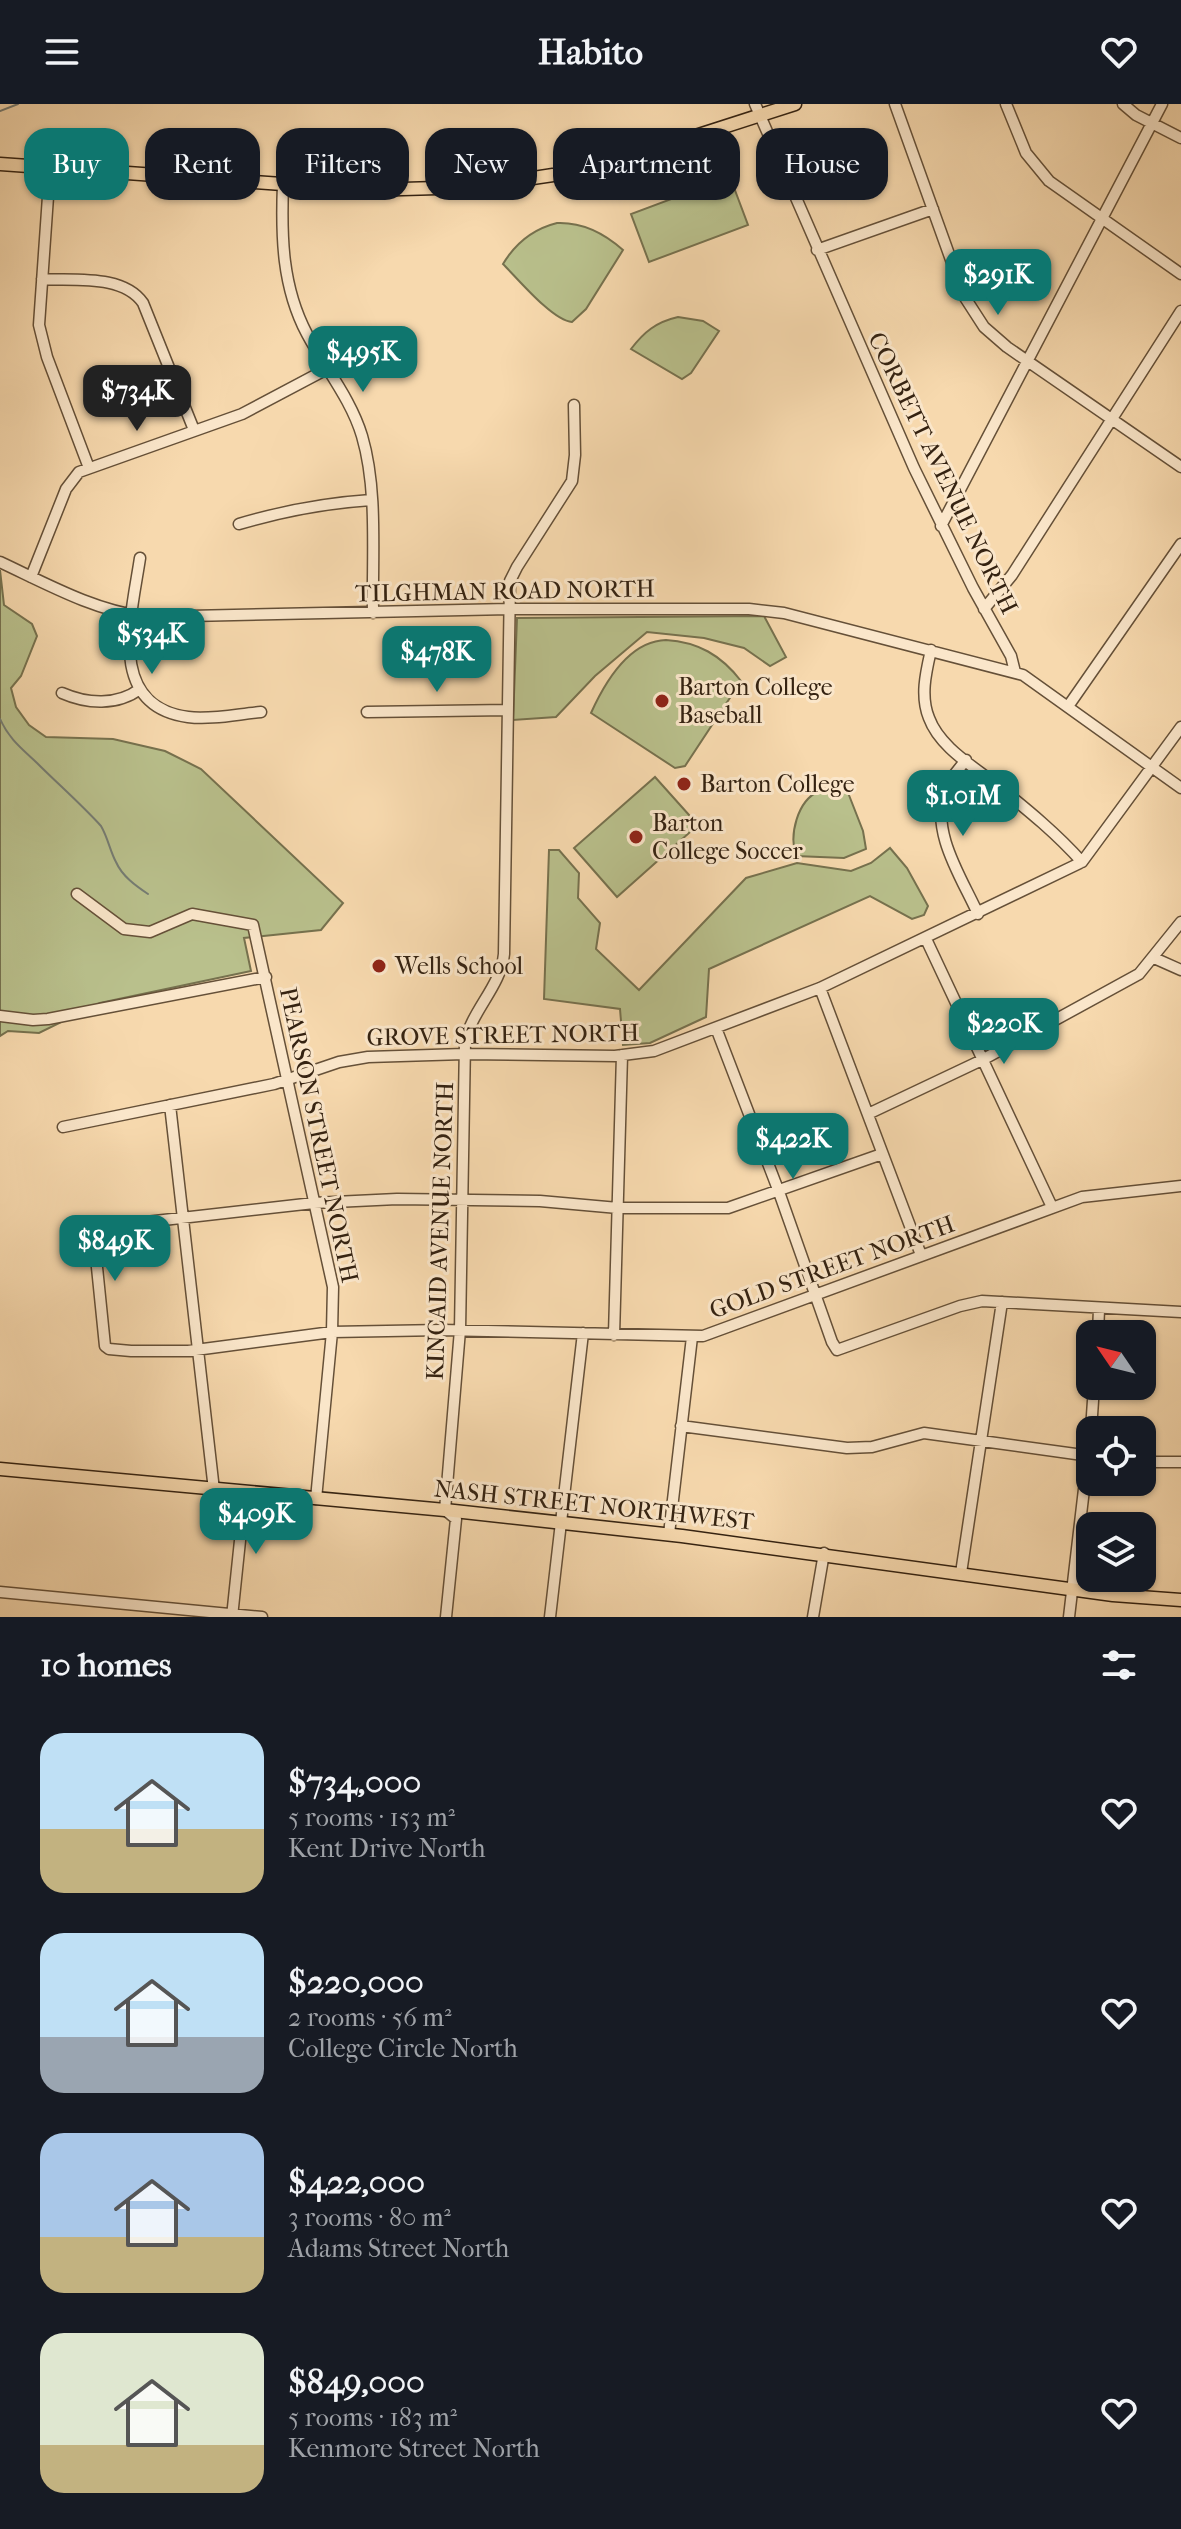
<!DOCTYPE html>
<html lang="en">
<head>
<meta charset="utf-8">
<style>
	body { margin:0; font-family:"IM FELL French Canon",serif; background:#20242c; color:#f1f3f6; height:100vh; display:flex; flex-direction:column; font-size:30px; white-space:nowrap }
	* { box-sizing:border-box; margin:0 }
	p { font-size:26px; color:#9ea1a6 }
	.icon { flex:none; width:44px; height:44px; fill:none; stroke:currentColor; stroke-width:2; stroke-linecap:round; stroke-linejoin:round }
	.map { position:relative; height:1513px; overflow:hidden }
	.sheet { display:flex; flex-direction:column; background:#171b24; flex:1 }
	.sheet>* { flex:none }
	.hud { position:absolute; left:24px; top:24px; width:1134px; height:72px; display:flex; gap:16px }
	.needle { width:52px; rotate:305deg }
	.buttons { position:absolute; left:1076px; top:1216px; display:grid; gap:16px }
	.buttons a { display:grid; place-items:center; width:80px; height:80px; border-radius:16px; background:#171b24; box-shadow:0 2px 6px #0004; font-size:40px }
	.price { position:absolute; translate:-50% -68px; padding:0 18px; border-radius:16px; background:#0f766e; color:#fff; font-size:26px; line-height:52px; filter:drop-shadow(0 2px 4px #0008) }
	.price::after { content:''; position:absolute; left:50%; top:48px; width:24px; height:18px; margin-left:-12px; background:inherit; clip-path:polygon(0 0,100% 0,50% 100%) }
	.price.selected { background:#222; color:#fff }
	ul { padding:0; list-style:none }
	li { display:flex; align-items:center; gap:24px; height:200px; padding:0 40px }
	li span { display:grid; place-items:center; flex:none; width:224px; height:160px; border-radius:24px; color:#555 }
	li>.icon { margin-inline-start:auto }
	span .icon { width:96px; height:96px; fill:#fffc; stroke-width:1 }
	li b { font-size:34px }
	h2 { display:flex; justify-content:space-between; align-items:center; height:96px; padding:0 40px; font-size:34px }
	.tag { padding:0 28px; border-radius:24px; background:#171b24; box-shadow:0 2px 6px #0004; font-size:28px; line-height:72px }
	.tag.selected { background:#0f766e; color:#fff }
	header { display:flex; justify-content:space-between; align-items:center; height:104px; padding:0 40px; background:#171b24; font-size:36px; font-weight:700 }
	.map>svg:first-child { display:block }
	.green { fill:#b9c08c; stroke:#76714e; stroke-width:2 }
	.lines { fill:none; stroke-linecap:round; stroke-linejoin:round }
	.stream { stroke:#757c73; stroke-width:2 }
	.minor-casing { stroke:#655038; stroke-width:13 }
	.major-casing { stroke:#342211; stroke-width:15 }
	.minor { stroke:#fae6ca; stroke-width:10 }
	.major { stroke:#f7d9ae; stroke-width:12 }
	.poi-dot { fill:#8f2418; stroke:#fae6ca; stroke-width:3 }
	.labels { text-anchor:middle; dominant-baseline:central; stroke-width:6; stroke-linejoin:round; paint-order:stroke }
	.street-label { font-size:24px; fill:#342211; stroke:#fae6ca }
	.poi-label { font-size:24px; fill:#342211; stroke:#fae6ca; text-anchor:start }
</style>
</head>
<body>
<header><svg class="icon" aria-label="menu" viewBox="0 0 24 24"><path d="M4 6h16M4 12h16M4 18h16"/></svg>Habito<svg class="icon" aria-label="heart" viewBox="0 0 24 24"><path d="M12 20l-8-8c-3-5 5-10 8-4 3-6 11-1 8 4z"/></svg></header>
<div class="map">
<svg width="1181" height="1513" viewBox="0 0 1181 1513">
	<rect width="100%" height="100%" fill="#f7d9ae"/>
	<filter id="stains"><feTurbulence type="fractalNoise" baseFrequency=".0025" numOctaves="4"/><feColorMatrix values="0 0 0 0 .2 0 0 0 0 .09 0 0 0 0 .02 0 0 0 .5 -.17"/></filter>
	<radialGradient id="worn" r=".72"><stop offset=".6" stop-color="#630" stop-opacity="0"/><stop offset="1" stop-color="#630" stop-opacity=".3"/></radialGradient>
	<!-- green -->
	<path class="green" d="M730,73L748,121L649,158L631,110Z
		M557,119C582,118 604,129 623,146L586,205L572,218C553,217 518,175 503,160C515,140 533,125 557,119Z
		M678,213L703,217L719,227L691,269L682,275L631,245C644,228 656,218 678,213Z
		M0,466L4,501L32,520L37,532L21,572L11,584L16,603L29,621L46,633L113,635L165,647L201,665L343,799L321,826L244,834L251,867L100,899L39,929L8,927L0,932Z
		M764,512L786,553L770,562L744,544L704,534L647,528L595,572L556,613L513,616L517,514Z
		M666,536C698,538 721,551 741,577L685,662L675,664L591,609C605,578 629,537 666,536Z
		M655,673L698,721L617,793L574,744Z
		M845,681L863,727L866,745L844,754L796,752C789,731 797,697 819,687C827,683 837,682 845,681Z
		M890,744L907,764L928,802L924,811L912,815L870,792L709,865L706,913L650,939L623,941L620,905L544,895L549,746H559L579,769L578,794L600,819L596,845L639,886L746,774L797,759L851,767L871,759Z"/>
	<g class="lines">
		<!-- stream -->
		<path class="stream" d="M0,7L18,0
			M0,615C9,635 21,644 37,659C58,680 81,700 101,722C108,734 110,747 116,758C122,772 136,782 148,790"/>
		<!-- minor casing -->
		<g class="minor-casing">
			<path id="minor" d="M755,0L914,364L973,484L1011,552L1015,568
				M895,0L964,192L984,223L1007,243L1181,363
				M1006,0L1026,49L1049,77L1181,170
				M1123,0L1136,11L1181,34
				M50,64L39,221L47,253L89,364
				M283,80C281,132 282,183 307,230C325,264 351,295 362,332C378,386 372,453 373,509
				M817,146L933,105
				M42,175C74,177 123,170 143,199L194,326
				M239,420C283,407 325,399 371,396
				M941,422L1162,0
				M140,454C132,509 105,602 188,613C211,616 238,610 261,608
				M0,458C47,480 93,506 145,513L509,505H749L784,509L1023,571L1181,684
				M31,473L66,385L79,368L242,310L327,265
				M984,505L1012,471L1181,207
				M931,546C926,568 920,592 929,614C940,644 975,663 999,683C1029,707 1057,730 1082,758
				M62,589C87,600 117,602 140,585
				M1069,601L1181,440
				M367,608L508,606
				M966,656C959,665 949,675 945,687C930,728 962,774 978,810
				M77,790L124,825L150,828L192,810L253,821L333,1183L332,1228L316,1395
				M926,835L1052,1103
				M1154,854L1181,866
				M820,884L921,1151
				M0,912L33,916L48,915L266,873
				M716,924L779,1088L832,1238L837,1246L960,1202L982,1197L1181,1208
				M170,1001L214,1386
				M868,1010L982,956L1139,870L1181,818
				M63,1023L274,980L339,958L368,953L464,950L615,952L654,947L820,884L1082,758L1181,623
				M882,1050L728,1104H618L540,1097L397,1095L314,1099L93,1124L105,1242L109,1245L131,1247H188L332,1228L442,1226L703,1232L1082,1093L1181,1082
				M1098,1230L1099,1205
				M614,1231L622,951
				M681,1322L847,1344L872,1343L924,1329L1090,1352
				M1091,1326L1094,1282
				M1142,1358H1181
				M669,1430L692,1233
				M961,1469L1002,1198
				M0,1488L262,1513
				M232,1513L245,1389
				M446,1513L456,1415L445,1406L460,1226L465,938C472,906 501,882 504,850L510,477L517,463L572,377L575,351L574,301
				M550,1513L583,1229
				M813,1513L824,1449
				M1069,1513L1090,1334"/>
		</g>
		<!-- major casing -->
		<g class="major-casing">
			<path id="major" d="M0,60L367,86L473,83L553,71L618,57L795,0
				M0,1365L445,1406L682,1432L1113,1491L1181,1496"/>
		</g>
		<!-- minor -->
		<use href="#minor" class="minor"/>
		<!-- major -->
		<use href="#major" class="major"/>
	</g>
	<!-- markers -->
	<g class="poi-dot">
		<circle cx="662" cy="597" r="8"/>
		<circle cx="684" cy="680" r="8"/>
		<circle cx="636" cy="733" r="8"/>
		<circle cx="379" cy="862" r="8"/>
	</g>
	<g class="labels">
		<!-- street labels -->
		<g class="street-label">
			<text transform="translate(943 369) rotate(64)">CORBETT AVENUE NORTH</text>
			<text transform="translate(505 487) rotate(-1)">TILGHMAN ROAD NORTH</text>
			<text transform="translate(503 931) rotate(-1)">GROVE STREET NORTH</text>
			<text transform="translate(319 1031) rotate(78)">PEARSON STREET NORTH</text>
			<text transform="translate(440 1127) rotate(-88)">KINCAID AVENUE NORTH</text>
			<text transform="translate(832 1163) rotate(-20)">GOLD STREET NORTH</text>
			<text transform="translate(594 1401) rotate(6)">NASH STREET NORTHWEST</text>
		</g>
		<!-- poi labels -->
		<g class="poi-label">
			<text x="678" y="583">Barton College<tspan x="678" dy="28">Baseball</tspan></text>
			<text x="700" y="680">Barton College</text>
			<text x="652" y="719">Barton<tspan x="652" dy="28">College Soccer</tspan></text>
			<text x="395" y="862">Wells School</text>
		</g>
	</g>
	<rect width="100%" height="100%" filter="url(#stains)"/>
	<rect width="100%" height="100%" fill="url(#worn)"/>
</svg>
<div class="buttons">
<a><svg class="needle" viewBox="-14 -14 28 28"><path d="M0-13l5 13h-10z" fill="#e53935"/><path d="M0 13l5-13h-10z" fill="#9ea1a6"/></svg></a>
<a><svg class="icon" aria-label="locate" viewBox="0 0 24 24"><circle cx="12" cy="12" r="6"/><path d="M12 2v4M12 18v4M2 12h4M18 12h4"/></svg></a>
<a><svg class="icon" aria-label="layers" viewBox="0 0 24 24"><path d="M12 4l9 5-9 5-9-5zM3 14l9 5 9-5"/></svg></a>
</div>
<b class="price" style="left:998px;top:213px">$291K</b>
<b class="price" style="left:363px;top:290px">$495K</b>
<b class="price selected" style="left:137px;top:329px">$734K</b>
<b class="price" style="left:152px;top:572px">$534K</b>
<b class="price" style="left:437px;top:590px">$478K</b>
<b class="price" style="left:963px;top:734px">$1.01M</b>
<b class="price" style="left:1004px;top:962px">$220K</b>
<b class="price" style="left:793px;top:1077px">$422K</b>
<b class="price" style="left:115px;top:1179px">$849K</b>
<b class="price" style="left:256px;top:1452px">$409K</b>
<div class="hud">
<a class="tag selected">Buy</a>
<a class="tag">Rent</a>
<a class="tag">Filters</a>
<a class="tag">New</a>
<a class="tag">Apartment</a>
<a class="tag">House</a>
</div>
</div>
<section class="sheet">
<h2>10 homes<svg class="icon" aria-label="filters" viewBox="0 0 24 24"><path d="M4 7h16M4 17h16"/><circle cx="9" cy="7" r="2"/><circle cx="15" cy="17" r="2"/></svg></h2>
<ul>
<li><span style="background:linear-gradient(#bfe0f5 60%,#c2b280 0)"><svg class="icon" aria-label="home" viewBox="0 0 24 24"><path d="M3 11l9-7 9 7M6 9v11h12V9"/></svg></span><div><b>$734,000</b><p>5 rooms · 153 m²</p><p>Kent Drive North</p></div><svg class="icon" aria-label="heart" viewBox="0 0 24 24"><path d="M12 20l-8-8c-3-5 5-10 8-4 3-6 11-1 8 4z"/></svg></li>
<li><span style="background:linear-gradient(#bfe0f5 65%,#9aa5b1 0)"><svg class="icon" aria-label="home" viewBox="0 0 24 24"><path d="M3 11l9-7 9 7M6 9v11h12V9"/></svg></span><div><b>$220,000</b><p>2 rooms · 56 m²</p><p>College Circle North</p></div><svg class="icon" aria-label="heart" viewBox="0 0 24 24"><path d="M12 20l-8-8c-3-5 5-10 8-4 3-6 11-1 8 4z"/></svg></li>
<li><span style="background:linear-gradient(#a9c7e8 65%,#c2b280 0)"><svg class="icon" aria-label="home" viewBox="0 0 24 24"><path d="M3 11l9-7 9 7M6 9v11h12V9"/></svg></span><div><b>$422,000</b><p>3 rooms · 80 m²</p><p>Adams Street North</p></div><svg class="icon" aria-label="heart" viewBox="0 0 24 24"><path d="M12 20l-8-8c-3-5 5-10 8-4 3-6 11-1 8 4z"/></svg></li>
<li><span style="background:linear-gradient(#dfe7d0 70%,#c2b280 0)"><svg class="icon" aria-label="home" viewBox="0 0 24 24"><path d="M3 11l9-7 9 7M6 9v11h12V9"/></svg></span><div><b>$849,000</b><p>5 rooms · 183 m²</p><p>Kenmore Street North</p></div><svg class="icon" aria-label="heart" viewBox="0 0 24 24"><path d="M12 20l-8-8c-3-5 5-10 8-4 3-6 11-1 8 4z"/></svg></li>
</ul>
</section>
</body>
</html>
